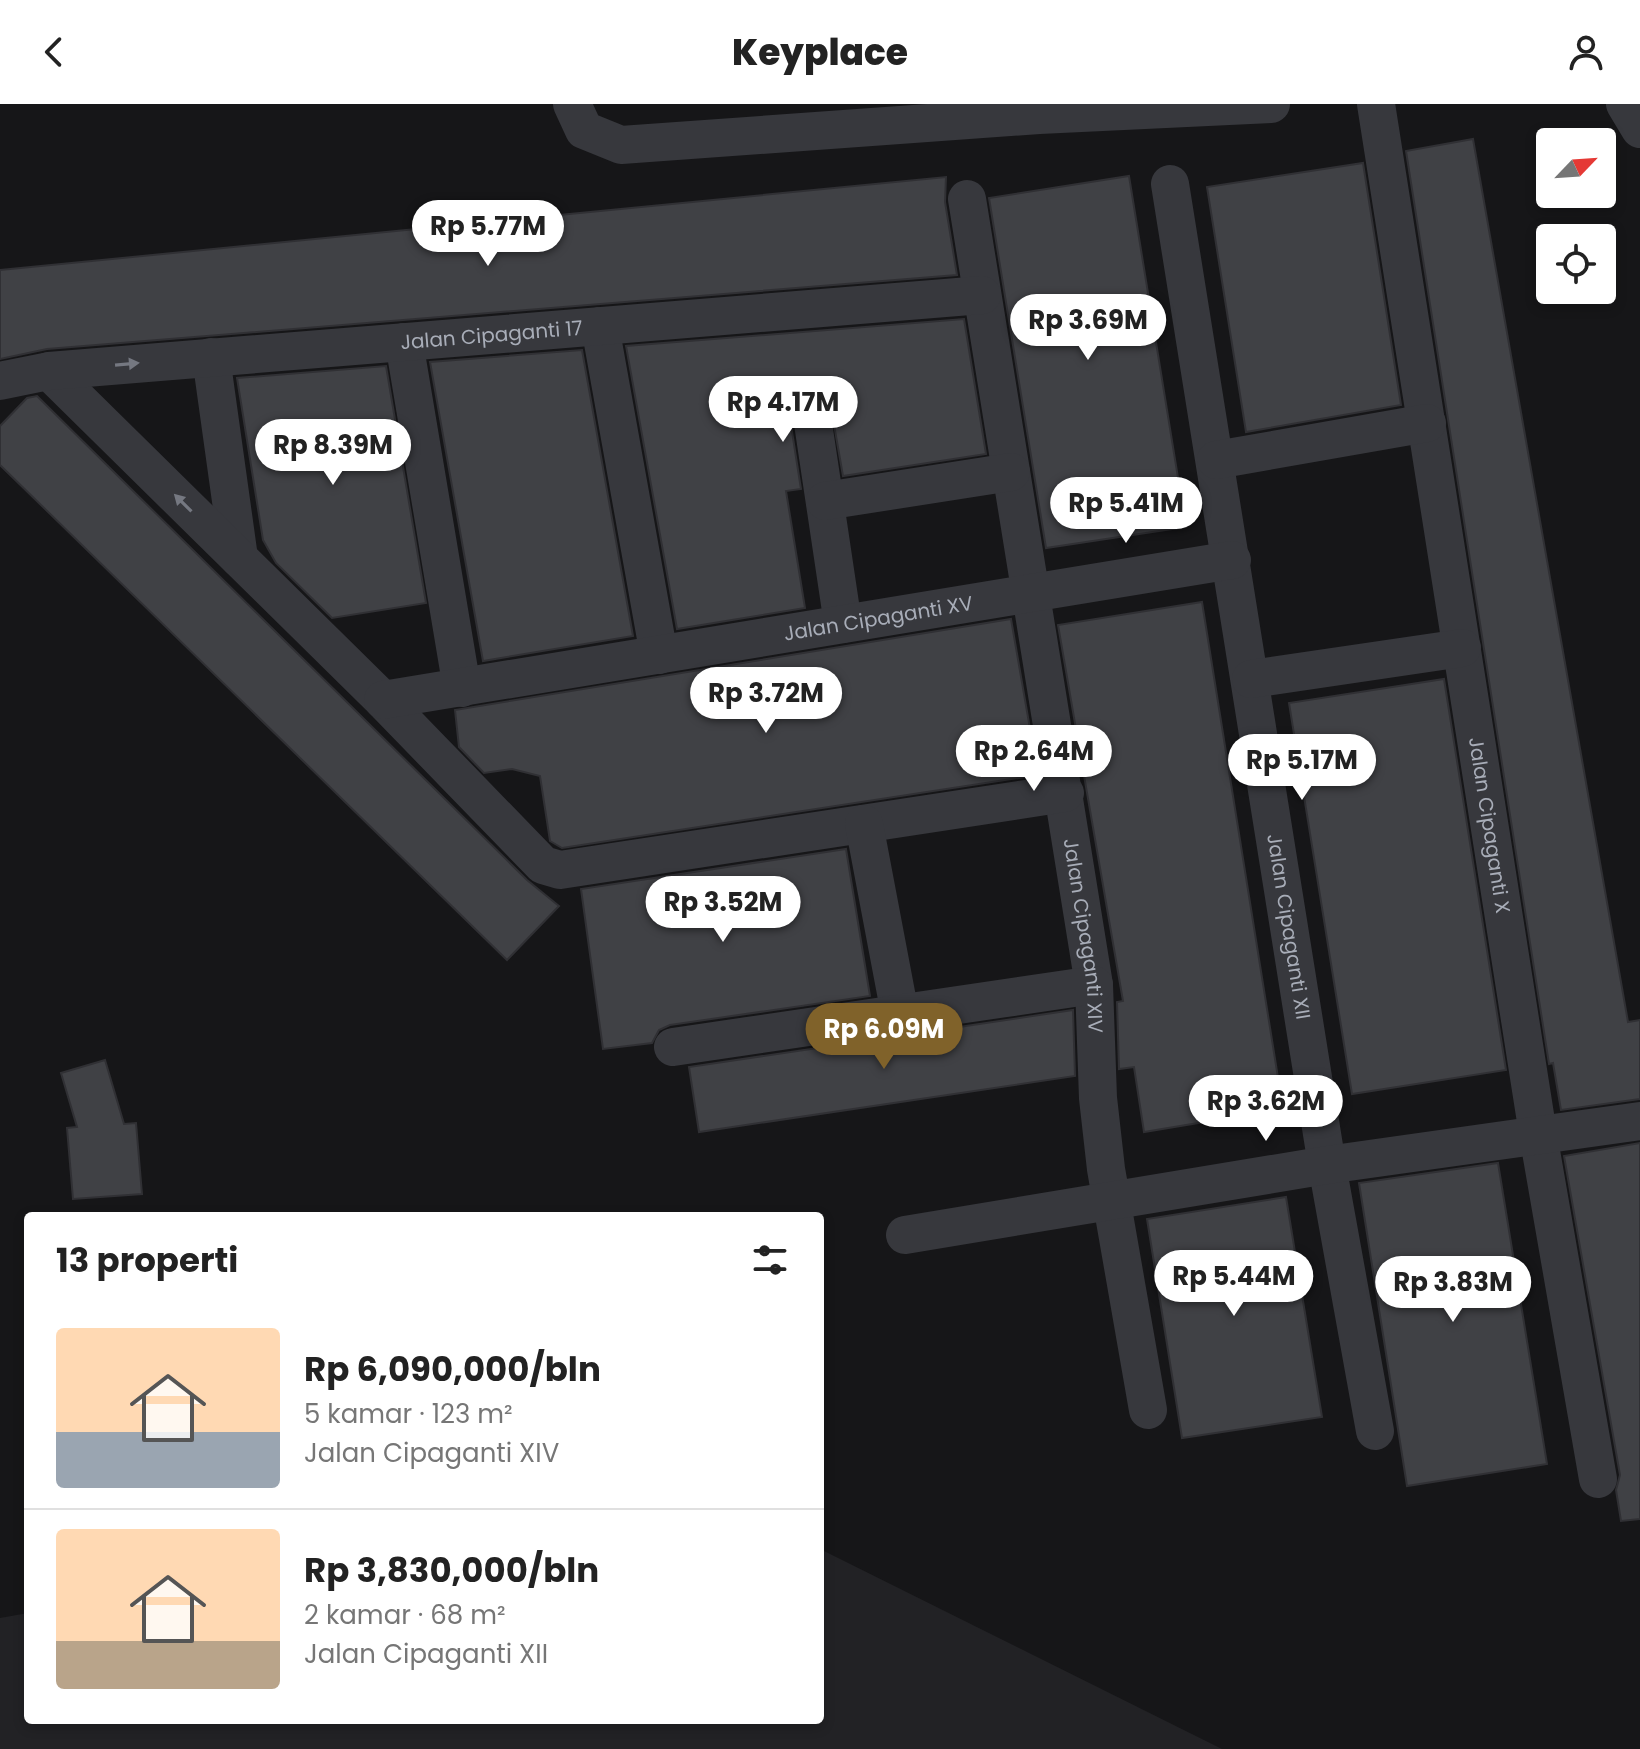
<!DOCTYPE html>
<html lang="id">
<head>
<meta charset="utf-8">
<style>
	body { margin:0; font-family:Poppins,sans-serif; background:#f2f2f2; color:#222; height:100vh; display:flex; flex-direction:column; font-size:30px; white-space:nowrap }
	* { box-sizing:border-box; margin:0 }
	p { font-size:26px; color:#767676 }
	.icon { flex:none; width:44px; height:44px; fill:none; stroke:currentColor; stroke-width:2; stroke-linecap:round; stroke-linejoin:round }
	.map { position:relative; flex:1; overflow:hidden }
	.side { position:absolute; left:24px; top:1108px; width:800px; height:512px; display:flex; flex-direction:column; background:#fff; border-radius:8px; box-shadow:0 4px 12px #0003 }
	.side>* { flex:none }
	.needle { width:52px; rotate:65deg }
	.fabs { position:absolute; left:1536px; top:24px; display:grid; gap:16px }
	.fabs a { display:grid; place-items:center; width:80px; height:80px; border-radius:8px; background:#fff; box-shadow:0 4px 12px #0003; font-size:40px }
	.price { position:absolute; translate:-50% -68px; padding:0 18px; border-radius:28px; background:#fff; color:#222; font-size:26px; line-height:52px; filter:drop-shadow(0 2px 4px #0008) }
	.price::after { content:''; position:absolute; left:50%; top:48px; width:24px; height:18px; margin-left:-12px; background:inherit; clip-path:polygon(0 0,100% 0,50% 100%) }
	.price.active { background:#80622a; color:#fff }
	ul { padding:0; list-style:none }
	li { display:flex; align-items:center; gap:24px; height:200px; padding:0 32px }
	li+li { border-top:2px solid #e0e0e0 }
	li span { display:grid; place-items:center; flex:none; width:224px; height:160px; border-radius:8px; color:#555 }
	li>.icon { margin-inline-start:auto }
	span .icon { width:96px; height:96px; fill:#fffc; stroke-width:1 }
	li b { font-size:34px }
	h2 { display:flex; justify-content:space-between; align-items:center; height:96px; padding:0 32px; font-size:34px }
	header { display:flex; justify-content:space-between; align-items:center; height:104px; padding:0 32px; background:#fff; font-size:36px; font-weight:800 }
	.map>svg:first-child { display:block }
	.built { fill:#222225 }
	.building { fill:#404145; stroke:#303034; stroke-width:2 }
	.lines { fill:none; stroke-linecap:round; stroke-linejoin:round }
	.street { stroke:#37383d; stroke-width:38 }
	.oneway { fill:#757881 }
	.labels { text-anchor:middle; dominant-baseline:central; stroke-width:6; stroke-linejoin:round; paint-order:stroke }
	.street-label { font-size:20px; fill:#a8adb8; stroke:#111113 }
</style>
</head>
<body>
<header><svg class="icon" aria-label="back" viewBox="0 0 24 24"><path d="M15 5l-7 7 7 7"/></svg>Keyplace<svg class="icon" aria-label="person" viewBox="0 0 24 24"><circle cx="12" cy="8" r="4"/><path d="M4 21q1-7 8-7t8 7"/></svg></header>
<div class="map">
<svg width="1640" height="1645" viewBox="0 0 1640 1645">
	<rect width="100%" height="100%" fill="#161618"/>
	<!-- built -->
	<path class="built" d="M820,1445L1222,1645H0V1514L28,1509V1616H820Z"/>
	<!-- building -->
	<path class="building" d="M1473,35L1628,918L1640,916V995L1561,1006L1553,959L1549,960L1406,47Z
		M1363,59L1401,301L1246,328L1207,83Z
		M1129,72L1186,423L1046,444L989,94Z
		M946,73L945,98L957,171L47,245L0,255V166Z
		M964,215L986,350L843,372L828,286L817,278L797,281L790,290L788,302L801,385L786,387L805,504L677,525L626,242Z
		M582,246L633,532L483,557L430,258Z
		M386,262L426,499L332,514L276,459L263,436L237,274Z
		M37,292L527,776L559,802L507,856L0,361V322L27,294Z
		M1202,498L1283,1005L1144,1028L1134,963L1119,965L1117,898L1123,897L1058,521Z
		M1011,515L1038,671L562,744L550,737L540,672L512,665L484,669L459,643L455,606Z
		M1444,575L1506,966L1352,990L1289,599Z
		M846,745L870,892L670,921L659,926L652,939L603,945L581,785Z
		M1073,906L1075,972L699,1028L689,963Z
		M105,956L124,1020L136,1019L142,1090L73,1095L67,1024L77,1023L61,969Z
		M1640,1039V1415L1621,1417L1616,1386L1620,1371L1564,1052Z
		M1498,1059L1547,1360L1407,1382L1359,1079Z
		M1286,1093L1322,1313L1182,1334L1147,1115Z"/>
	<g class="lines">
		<!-- street -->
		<g class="street">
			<path d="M572,0L584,26L621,41L1039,11L1271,0"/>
			<path id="s1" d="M1376,0L1538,1030L1598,1375"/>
			<path d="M1625,0L1640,25"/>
			<path id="s2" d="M1170,80L1327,1061L1375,1327"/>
			<path id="s3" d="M967,95L1094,881L1098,994L1106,1065L1148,1306"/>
			<path d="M600,222L659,551"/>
			<path d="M404,238L462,584"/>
			<path d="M211,253L239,454"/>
			<path d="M49,267L383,596L543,761L560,766L1065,689"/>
			<path id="s4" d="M0,277L49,267L982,191"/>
			<path d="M810,299L843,520"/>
			<path d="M1216,356L1427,319"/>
			<path d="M825,397L1011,368"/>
			<path d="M1251,575L1462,544"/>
			<path id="s5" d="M383,596L1232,456"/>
			<path d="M864,720L900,910"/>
			<path d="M673,943L1094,881"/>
			<path d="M905,1131L1327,1061L1640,1017"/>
		</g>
	</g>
	<!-- one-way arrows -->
	<defs><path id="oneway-solid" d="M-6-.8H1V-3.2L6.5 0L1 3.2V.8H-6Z" transform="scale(2)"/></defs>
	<g class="oneway">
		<use href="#oneway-solid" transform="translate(127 260) rotate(-5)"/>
		<use href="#oneway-solid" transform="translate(183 399) rotate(-135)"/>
	</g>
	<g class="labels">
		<!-- street labels -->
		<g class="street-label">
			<text stroke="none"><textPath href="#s4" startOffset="494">Jalan Cipaganti 17</textPath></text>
			<text stroke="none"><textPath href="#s5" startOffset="502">Jalan Cipaganti XV</textPath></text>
			<text stroke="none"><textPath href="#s1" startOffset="730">Jalan Cipaganti X</textPath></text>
			<text stroke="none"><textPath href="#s2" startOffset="752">Jalan Cipaganti XII</textPath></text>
			<text stroke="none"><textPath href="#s3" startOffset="746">Jalan Cipaganti XIV</textPath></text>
		</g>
	</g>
</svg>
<div class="fabs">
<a><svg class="needle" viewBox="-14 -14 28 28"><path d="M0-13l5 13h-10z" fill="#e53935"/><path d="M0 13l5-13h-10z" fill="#767676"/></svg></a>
<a><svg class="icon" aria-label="locate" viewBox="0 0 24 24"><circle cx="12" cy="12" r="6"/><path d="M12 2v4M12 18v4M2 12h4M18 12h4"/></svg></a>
</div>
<b class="price" style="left:488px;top:164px">Rp 5.77M</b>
<b class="price" style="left:1088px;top:258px">Rp 3.69M</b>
<b class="price" style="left:783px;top:340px">Rp 4.17M</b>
<b class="price" style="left:333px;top:383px">Rp 8.39M</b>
<b class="price" style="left:1126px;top:441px">Rp 5.41M</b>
<b class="price" style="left:766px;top:631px">Rp 3.72M</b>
<b class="price" style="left:1034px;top:689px">Rp 2.64M</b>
<b class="price" style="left:1302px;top:698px">Rp 5.17M</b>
<b class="price" style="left:723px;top:840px">Rp 3.52M</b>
<b class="price active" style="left:884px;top:967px">Rp 6.09M</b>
<b class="price" style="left:1266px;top:1039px">Rp 3.62M</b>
<b class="price" style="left:1234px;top:1214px">Rp 5.44M</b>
<b class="price" style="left:1453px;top:1220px">Rp 3.83M</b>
<section class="side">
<h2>13 properti<svg class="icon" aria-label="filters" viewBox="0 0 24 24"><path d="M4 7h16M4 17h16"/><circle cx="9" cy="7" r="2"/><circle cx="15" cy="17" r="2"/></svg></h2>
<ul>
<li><span style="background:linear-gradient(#ffd9b3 65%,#9aa5b1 0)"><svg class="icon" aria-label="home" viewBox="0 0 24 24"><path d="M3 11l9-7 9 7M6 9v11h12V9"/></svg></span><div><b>Rp 6,090,000/bln</b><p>5 kamar · 123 m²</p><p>Jalan Cipaganti XIV</p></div></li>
<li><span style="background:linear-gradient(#ffd9b3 70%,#b9a48a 0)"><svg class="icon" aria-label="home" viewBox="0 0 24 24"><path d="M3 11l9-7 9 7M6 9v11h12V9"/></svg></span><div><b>Rp 3,830,000/bln</b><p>2 kamar · 68 m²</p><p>Jalan Cipaganti XII</p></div></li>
</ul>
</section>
</div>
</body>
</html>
